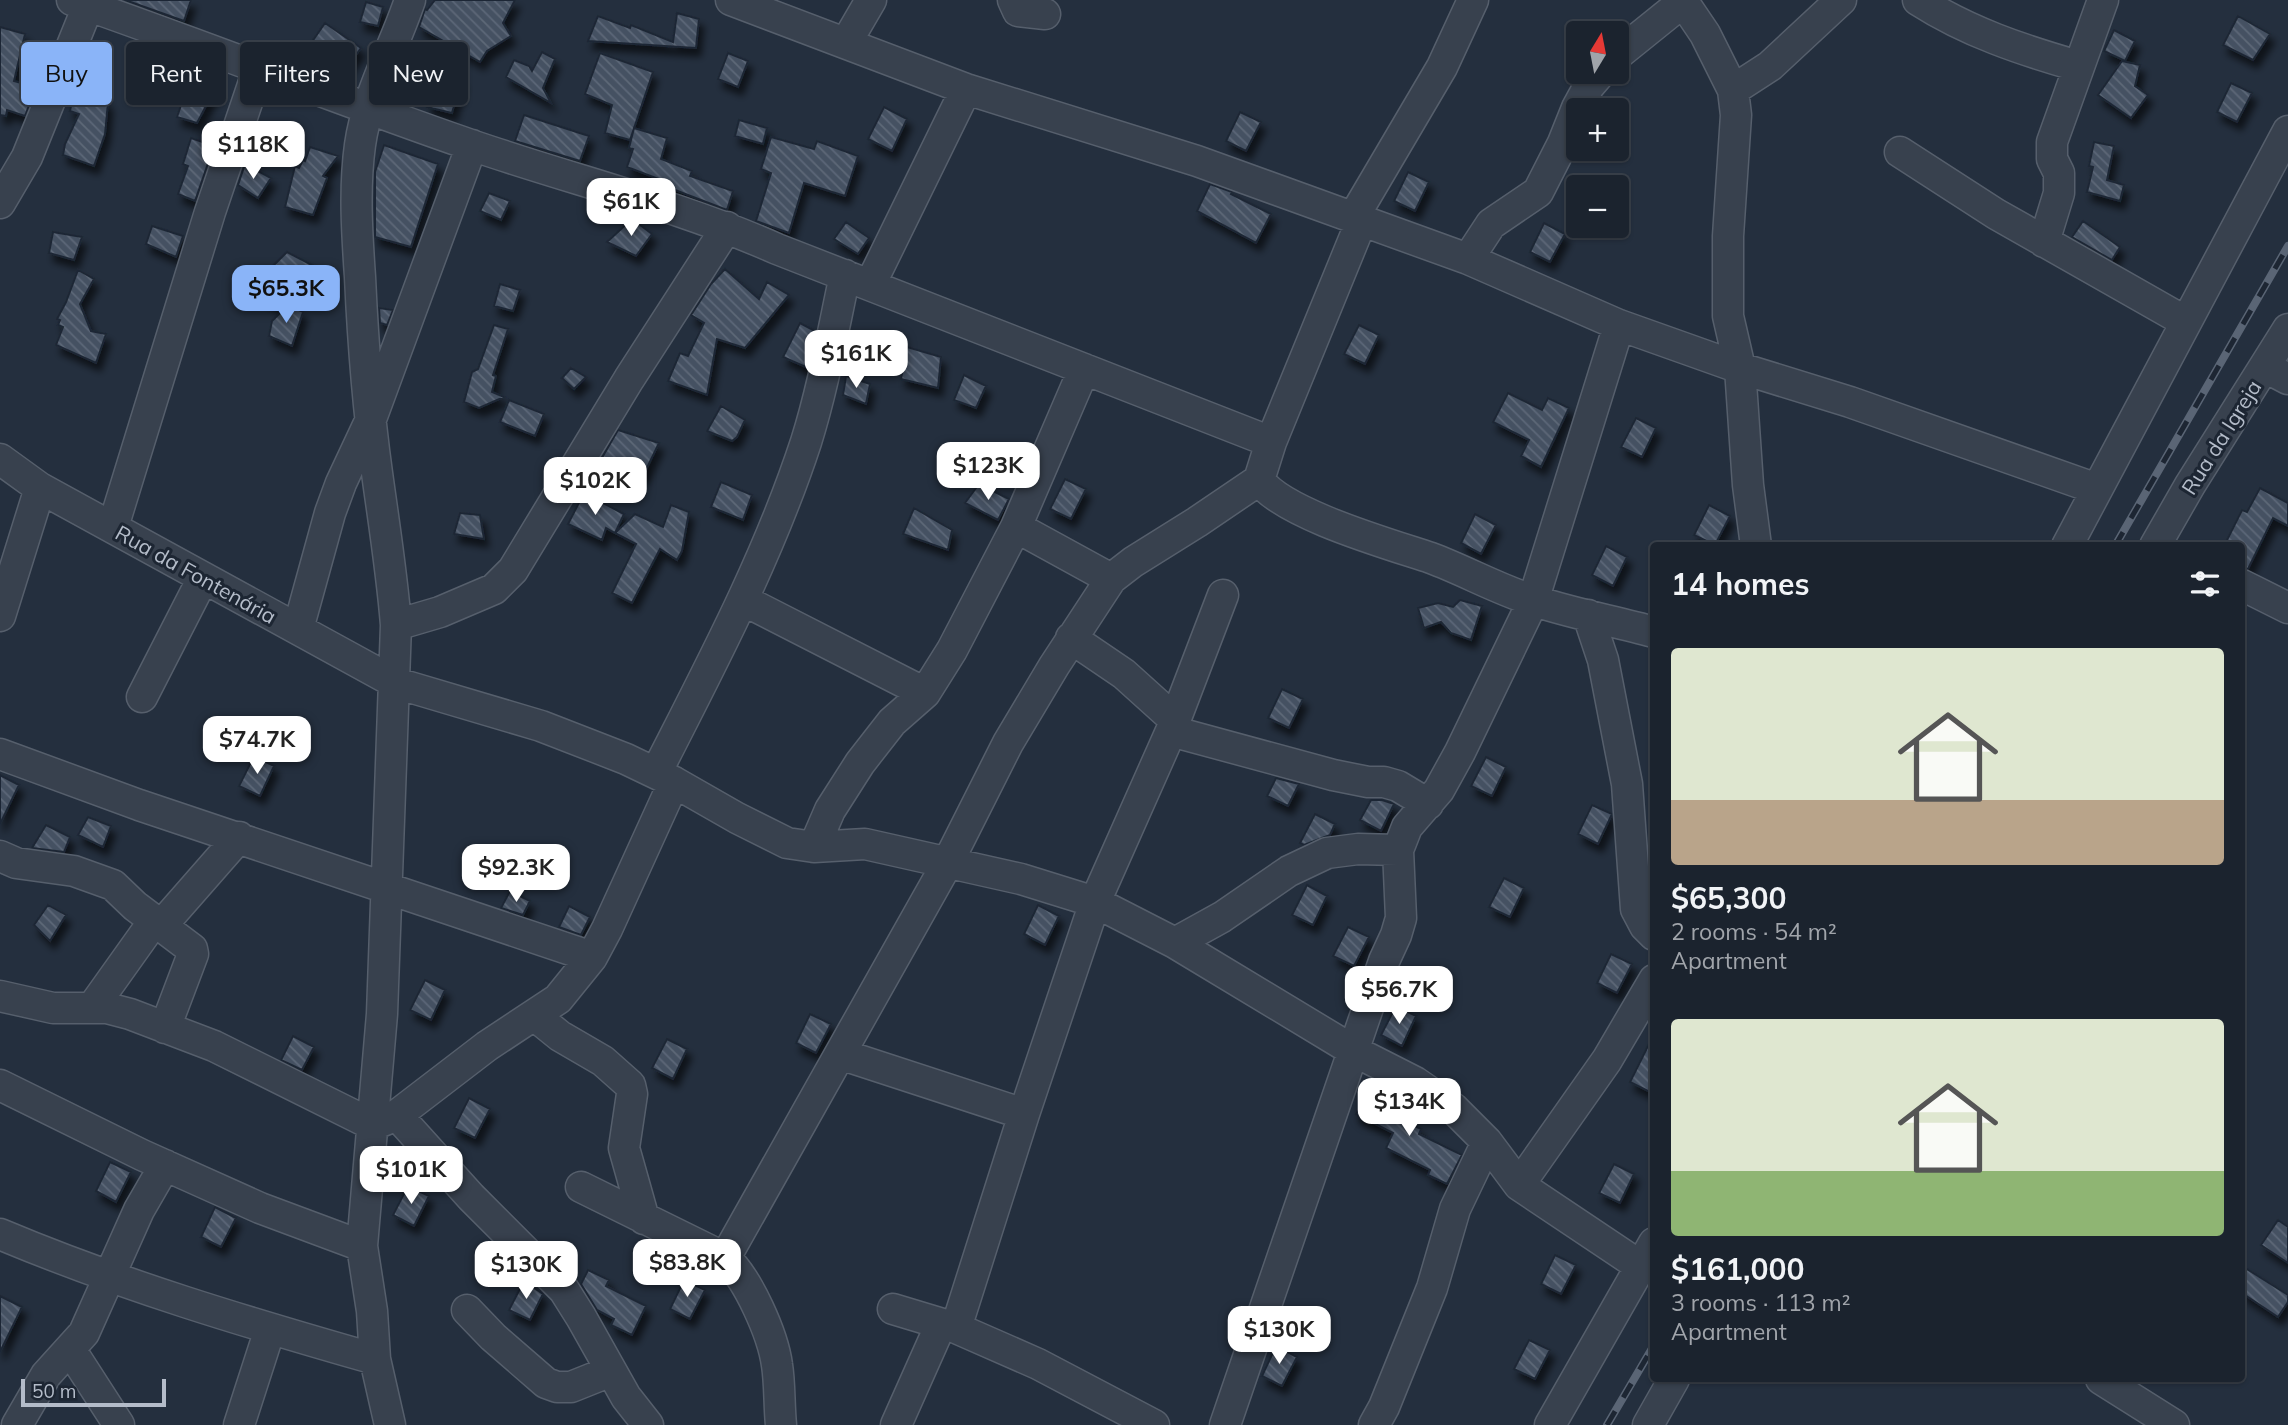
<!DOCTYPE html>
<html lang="en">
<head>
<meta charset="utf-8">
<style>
	body { margin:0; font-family:Mulish,sans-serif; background:#242b36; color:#f1f3f6; height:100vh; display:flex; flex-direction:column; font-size:26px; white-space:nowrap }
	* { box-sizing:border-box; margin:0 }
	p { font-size:23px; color:#a0a4aa }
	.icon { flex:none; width:38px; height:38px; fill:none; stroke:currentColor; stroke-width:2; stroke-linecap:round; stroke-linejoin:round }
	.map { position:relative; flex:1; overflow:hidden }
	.drawer { position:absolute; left:1650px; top:542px; width:595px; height:840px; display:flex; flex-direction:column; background:#1b232e; border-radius:7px; box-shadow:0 2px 5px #0004,0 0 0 2px #39404a }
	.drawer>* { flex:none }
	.banner { position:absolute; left:21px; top:42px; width:665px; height:63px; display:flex; gap:14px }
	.needle { width:46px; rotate:10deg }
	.buttons { position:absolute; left:1566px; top:21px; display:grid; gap:14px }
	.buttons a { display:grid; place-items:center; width:63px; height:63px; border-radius:7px; background:#1b232e; box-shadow:0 2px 5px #0004,0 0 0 2px #39404a; font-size:35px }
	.scale { position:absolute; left:21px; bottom:18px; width:145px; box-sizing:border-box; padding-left:7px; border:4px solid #b4bcc9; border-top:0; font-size:19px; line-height:24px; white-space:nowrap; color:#b4bcc9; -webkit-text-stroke:5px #1d2633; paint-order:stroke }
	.price { position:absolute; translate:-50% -60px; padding:0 16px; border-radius:14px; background:#fff; color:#222; font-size:23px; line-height:46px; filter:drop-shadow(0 2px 4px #0008) }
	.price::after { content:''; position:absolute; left:50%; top:42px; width:21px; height:16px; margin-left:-10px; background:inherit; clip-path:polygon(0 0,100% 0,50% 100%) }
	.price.active { background:#8ab4f8; color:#111 }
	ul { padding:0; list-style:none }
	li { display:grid; align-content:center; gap:14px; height:371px; padding:0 21px }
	li span { display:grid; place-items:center; height:217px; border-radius:7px; color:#555 }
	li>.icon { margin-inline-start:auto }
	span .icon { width:126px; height:126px; fill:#fffc; stroke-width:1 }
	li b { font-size:30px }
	h2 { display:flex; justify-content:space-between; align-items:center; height:84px; padding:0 21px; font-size:30px }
	.pill { padding:0 24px; border-radius:7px; background:#1b232e; box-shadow:0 2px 5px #0004,0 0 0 2px #39404a; font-size:24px; line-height:63px }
	.pill.active { background:#8ab4f8; color:#111 }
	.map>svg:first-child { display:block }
	.building { fill:url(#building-back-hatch); stroke:#1f2835; stroke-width:2; filter:url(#shadow) }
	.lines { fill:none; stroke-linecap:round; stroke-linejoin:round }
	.minor-casing { stroke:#565f6c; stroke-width:33 }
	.minor { stroke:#38414e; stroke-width:30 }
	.rail-casing { stroke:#5a6575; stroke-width:8 }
	.rail { stroke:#1d2633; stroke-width:5; stroke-dasharray:16; stroke-linecap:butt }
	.labels { text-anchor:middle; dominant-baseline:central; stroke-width:6; stroke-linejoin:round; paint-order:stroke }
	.street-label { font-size:21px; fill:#b4bcc9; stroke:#1d2633 }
</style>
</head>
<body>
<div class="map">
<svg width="2288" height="1425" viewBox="0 0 2288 1425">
	<defs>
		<pattern id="building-back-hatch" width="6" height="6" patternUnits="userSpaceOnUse" patternTransform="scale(1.75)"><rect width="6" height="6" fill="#455162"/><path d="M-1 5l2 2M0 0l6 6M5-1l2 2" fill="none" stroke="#5d6877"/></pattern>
		<filter id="shadow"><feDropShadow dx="4.5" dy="8" stdDeviation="3.5" flood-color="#0009"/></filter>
	</defs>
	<rect width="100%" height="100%" fill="#242f3e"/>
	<!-- building -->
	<path class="building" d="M125,0H191L184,21Z
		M435,0H515L503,23L511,36L487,51L480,62L419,27L425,9L427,10Z
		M366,2L383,7L378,26L360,22Z
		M677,13L699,19L696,48L588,41L598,16L630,28L631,25L673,42Z
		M2238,16L2270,34L2253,60L2223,45Z
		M325,23L361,48L342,74L307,49Z
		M0,27L25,34L14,81L36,87L25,116L7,110L6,116L0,115Z
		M2114,30L2135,41L2125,61L2104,51Z
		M542,52L555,59L543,88L551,103L506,77L514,60L529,66L532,71Z
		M600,53L653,72L630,140L605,133L612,105L585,94Z
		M728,53L748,61L738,87L718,79Z
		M2122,61L2140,65L2135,86L2148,95L2131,118L2098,95Z
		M436,74L461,80L452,113L427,107Z
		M190,79L216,87L197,123L177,117Z
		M2231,83L2252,93L2237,122L2217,112Z
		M74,90L108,102L105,134L94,166L63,155L65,144L79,114L70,111Z
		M884,107L907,119L892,151L868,139Z
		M1240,112L1261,122L1246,151L1226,141Z
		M524,115L589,136L580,161L515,141Z
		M739,120L767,128L763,144L735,136Z
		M634,128L667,138L661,159L692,171L690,176L733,191L727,210L662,185L664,181L627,167L633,149L629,148Z
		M771,137L814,149L817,141L858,156L845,196L804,183L789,233L756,221L771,173L761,169Z
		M191,138L214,146L195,201L178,194L188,166L183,164Z
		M2094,142L2114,146L2107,180L2124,185L2120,201L2087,192L2093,167L2089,166Z
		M384,145L438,164L411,247L375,237V172Z
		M310,147L338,156L323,176L327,178L313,215L285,207L295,166L299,168L303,160L305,161Z
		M245,164L271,178L258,198L238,185Z
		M1408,172L1429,182L1415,211L1394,201Z
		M1210,184L1232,192L1231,194L1271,214L1256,243L1197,211Z
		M489,193L510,201L501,220L480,211Z
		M632,219L652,234L636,256L607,242Z
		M2083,221L2120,247L2112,260L2072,237Z
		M846,222L869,238L858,254L834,239Z
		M1544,223L1565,234L1550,262L1530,252Z
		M152,226L183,236L176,257L146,244Z
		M53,232L82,237L74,260L49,253Z
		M287,252L312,265L289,285L284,309L261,295L269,270Z
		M725,269L759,299L767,282L789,295L745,348L717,339L707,395L668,381L680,353L688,356L704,323L691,315L711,284Z
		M78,270L94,279L80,304L91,331L106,334L96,363L56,345L63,327L58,325L60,320L57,319L66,302Z
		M500,284L520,290L513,311L494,306Z
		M288,305L303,312L292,346L269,336L272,321Z
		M379,308L393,310L387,325L380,323Z
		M800,323L815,331L808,368L783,357Z
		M494,325L508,329L493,375L496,376L492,392L504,397L479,408L464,402L472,372L478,369Z
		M1359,325L1379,335L1365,364L1344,354Z
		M849,341L864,346L853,372L843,368Z
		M907,347L941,357L938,388L901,379Z
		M571,368L586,377L574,389L562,378Z
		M964,375L986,386L976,408L954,400Z
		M846,376L870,384L866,404L843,395Z
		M1508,393L1542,410L1548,398L1569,408L1541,467L1521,456L1529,440L1493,422Z
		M509,400L544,414L535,436L500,422Z
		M721,406L745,420L737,437L732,441L707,431Z
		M1636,418L1656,428L1642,457L1621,447Z
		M618,430L659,443L643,476L599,463Z
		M1065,479L1086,489L1071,519L1050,509Z
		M721,482L752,495L743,520L711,507Z
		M979,484L1009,499L998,520L965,503Z
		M2260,488L2288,503V526L2273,518L2248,569L2242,568V546H2224L2242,510L2247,512Z
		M584,493L624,514L615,533L606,528L602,540L568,524Z
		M671,505L689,512L682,551L677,560L660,549L632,603L612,593L636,544L615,533L635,514L663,527Z
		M1709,505L1730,516L1715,545L1694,535Z
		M914,508L952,530L948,550L903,534Z
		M460,513L480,515L484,539L454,534Z
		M1475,514L1496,525L1481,554L1461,543Z
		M1606,546L1627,557L1613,586L1592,575Z
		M1460,600L1482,606L1471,640L1451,633L1441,622L1424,628L1418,608L1438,603L1453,607Z
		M1282,689L1303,699L1289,728L1268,718Z
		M254,756L274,766L260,796L239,786Z
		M1486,757L1506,767L1492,796L1471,786Z
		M0,775L19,785L0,824Z
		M1276,778L1299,784L1288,806L1267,796Z
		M1371,800H1382L1394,804L1381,831L1360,820Z
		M1592,805L1612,814L1598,844L1578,834Z
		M1315,814L1335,824L1330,835L1304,845L1300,843Z
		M88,817L111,826L103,847L78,835Z
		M46,825L70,837L64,852L32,848Z
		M1504,878L1524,888L1510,917L1489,907Z
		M1307,885L1327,896L1313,925L1292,915Z
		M510,891L530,901L523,915L501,908Z
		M48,905L66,915L50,941L34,925Z
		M1038,905L1059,916L1045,945L1024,934Z
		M569,906L590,917L581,935L559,927Z
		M1348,927L1369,937L1354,966L1333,956Z
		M1611,954L1632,964L1617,993L1597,983Z
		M425,980L445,990L431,1020L410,1010Z
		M1396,1006L1416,1016L1402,1046L1381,1035Z
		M810,1014L831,1024L816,1053L796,1043Z
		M1654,1034V1094L1630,1082Z
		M293,1036L314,1047L302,1070L281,1060Z
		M667,1039L687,1049L673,1079L652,1068Z
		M1371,1085L1391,1095L1384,1111L1421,1129L1419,1134L1462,1155L1447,1184L1428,1175L1430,1170L1386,1148L1393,1133L1356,1114Z
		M469,1098L490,1109L475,1138L454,1128Z
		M110,1162L131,1172L116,1202L96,1191Z
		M1614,1164L1634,1174L1620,1203L1599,1193Z
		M408,1186L429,1196L414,1226L393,1215Z
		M215,1207L236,1218L221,1247L201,1237Z
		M2278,1220L2288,1227V1263L2261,1245Z
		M1555,1255L1576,1265L1561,1294L1541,1284Z
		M2242,1266L2288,1295V1302L2278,1317L2242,1293Z
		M588,1270L609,1280L606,1286L646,1306L632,1335L611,1325L614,1319L597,1310L581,1284Z
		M684,1280L705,1290L690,1319L670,1309Z
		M524,1281L543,1294L530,1320L509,1310Z
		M0,1296L22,1307L0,1352Z
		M1529,1340L1550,1350L1535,1379L1514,1369Z
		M1276,1346L1297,1357L1282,1386L1262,1376Z"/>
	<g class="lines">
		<!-- minor casing -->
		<g class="minor-casing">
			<path id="minor" d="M72,0C205,46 337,99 471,145C573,180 678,205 777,249L1271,442L1259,480C1283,514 1389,544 1431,558C1466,571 1499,590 1535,601C1574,614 1614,621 1654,632
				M731,0L966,89L1197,161L1468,259L1619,325L1740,368L1850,402L2097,489
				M1013,0L1018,11L1045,14
				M1682,0L1705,34L1733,90L1736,115L1728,236V316L1740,368L1748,485L1756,546
				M1918,0C1968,32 2022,50 2078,66
				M846,43L871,0
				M1617,55L1684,1
				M1733,90L1770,66L1841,0
				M1900,152L1996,214L2186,322
				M0,203L27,157L88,6
				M1353,218L1442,67L1473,0
				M2044,242L2059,193V173L2052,159V142L2103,0
				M1468,259L1491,224L1538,192L1563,143L1577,108L1589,86L1601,72
				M870,285L966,89
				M2265,367L2288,379
				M1271,442L1361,222
				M0,459L40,488L396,683L541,726L626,759L674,782L737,818L787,843L814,847L865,844L1021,879L1095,902L1175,943L1354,1051L1415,1082L1453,1108L1487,1142L1519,1185L1640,1266
				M113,527L210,212L259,67
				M1016,527L1111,579
				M2067,546L2288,131
				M2155,546L2190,485L2288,329
				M2242,585L2288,608
				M743,600L925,693
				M1588,615L1603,660L1627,784L1636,909L1645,926L1654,935
				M0,616L40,488
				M396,625L440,612L494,589L513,570L629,379L727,227
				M298,629L330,513L341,483L371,419L472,145
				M1071,638L1124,674L1175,720
				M142,697L203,578
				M1171,731L1333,775L1368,782H1384L1398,786L1428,804
				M0,754L139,805L592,957
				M656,773C711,665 768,558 806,442C823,388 833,331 845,275
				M814,847L830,810L860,763L892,722L925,693L952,650L1016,527L1084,369
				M0,856L16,863L74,871L113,885L135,906L192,949L193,954L165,1028
				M161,926L239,837
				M1175,943L1222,917L1289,871L1327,853L1358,849L1398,850
				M0,996L53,1008H107L130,1014L214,1046L373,1125L397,1115L487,1046L558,999L592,957L607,929L674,782
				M92,1008L154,921
				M534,1015L560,1036L603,1061L630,1085L632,1094L624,1148L644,1219
				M840,1054L1024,1114
				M0,1085L142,1155L260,1208L362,1246
				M397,1115L471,1197L564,1290L581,1317L626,1397L648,1425
				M1519,1185L1607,1060L1654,980
				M581,1187L725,1258C748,1278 773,1335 777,1365C780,1384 779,1405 781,1425
				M0,1234C121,1285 249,1323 375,1359
				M725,1258L948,862L1008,743L1054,666L1111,579L1133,562L1197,522L1259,480
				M893,1309L956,1328L1038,1364L1154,1425
				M467,1310L493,1337L546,1383L557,1387H571L611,1371
				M956,1328L1024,1114L1095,902L1171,731L1223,595
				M70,1349L119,1425
				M2101,1379L2174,1425
				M17,1425L46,1375L84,1333L139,1210L165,1165
				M239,1425L270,1329
				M390,1425L375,1359L372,1311L362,1246L382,1014L396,625C392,574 384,524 377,473C368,408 363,343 360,277C357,234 354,188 360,145C367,94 394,48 410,0
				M896,1425L941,1324
				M1225,1425L1384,961L1396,935L1401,918L1398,850L1407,827L1439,790L1460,752L1533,601L1619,325
				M1374,1425L1384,1407L1432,1288L1455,1209L1487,1142
				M1550,1425L1654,1243
				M1648,1425L1674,1379"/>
		</g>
		<!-- minor -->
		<use href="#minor" class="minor"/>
		<!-- rail casing -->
		<g class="rail-casing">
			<path id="rail" d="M2115,546L2288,246
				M1607,1425L1654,1345"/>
		</g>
		<!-- rail -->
		<use href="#rail" class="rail"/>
	</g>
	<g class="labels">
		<!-- street labels -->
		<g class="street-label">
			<text transform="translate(2221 437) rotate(-58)">Rua da Igreja</text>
			<text transform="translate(196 574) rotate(29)">Rua da Fontenária</text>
		</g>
	</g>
</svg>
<div class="buttons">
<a><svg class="needle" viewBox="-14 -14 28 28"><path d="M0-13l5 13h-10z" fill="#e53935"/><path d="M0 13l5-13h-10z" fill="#a0a4aa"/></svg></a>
<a>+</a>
<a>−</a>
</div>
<div class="scale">50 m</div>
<b class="price" style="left:253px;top:181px">$118K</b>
<b class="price" style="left:631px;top:238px">$61K</b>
<b class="price active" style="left:286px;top:325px">$65.3K</b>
<b class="price" style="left:856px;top:390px">$161K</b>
<b class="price" style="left:988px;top:502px">$123K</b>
<b class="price" style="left:595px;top:517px">$102K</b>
<b class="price" style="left:257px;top:776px">$74.7K</b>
<b class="price" style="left:516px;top:904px">$92.3K</b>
<b class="price" style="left:1399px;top:1026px">$56.7K</b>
<b class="price" style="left:1409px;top:1138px">$134K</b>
<b class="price" style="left:411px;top:1206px">$101K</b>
<b class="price" style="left:687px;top:1299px">$83.8K</b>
<b class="price" style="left:526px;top:1301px">$130K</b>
<b class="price" style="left:1279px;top:1366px">$130K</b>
<div class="banner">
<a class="pill active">Buy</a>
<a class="pill">Rent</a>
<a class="pill">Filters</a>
<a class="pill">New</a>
</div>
<section class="drawer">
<h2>14 homes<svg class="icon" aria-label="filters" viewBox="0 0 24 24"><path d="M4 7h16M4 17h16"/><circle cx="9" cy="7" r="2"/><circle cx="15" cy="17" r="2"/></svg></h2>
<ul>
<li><span style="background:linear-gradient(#dfe7d0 70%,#b9a48a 0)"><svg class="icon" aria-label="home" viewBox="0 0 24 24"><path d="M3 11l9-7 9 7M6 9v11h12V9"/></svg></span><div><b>$65,300</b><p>2 rooms · 54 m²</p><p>Apartment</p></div></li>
<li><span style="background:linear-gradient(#dfe7d0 70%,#8fb573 0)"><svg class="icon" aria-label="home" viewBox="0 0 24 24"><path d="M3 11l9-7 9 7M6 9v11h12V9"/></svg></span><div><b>$161,000</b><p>3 rooms · 113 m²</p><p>Apartment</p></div></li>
</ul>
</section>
</div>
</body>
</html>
